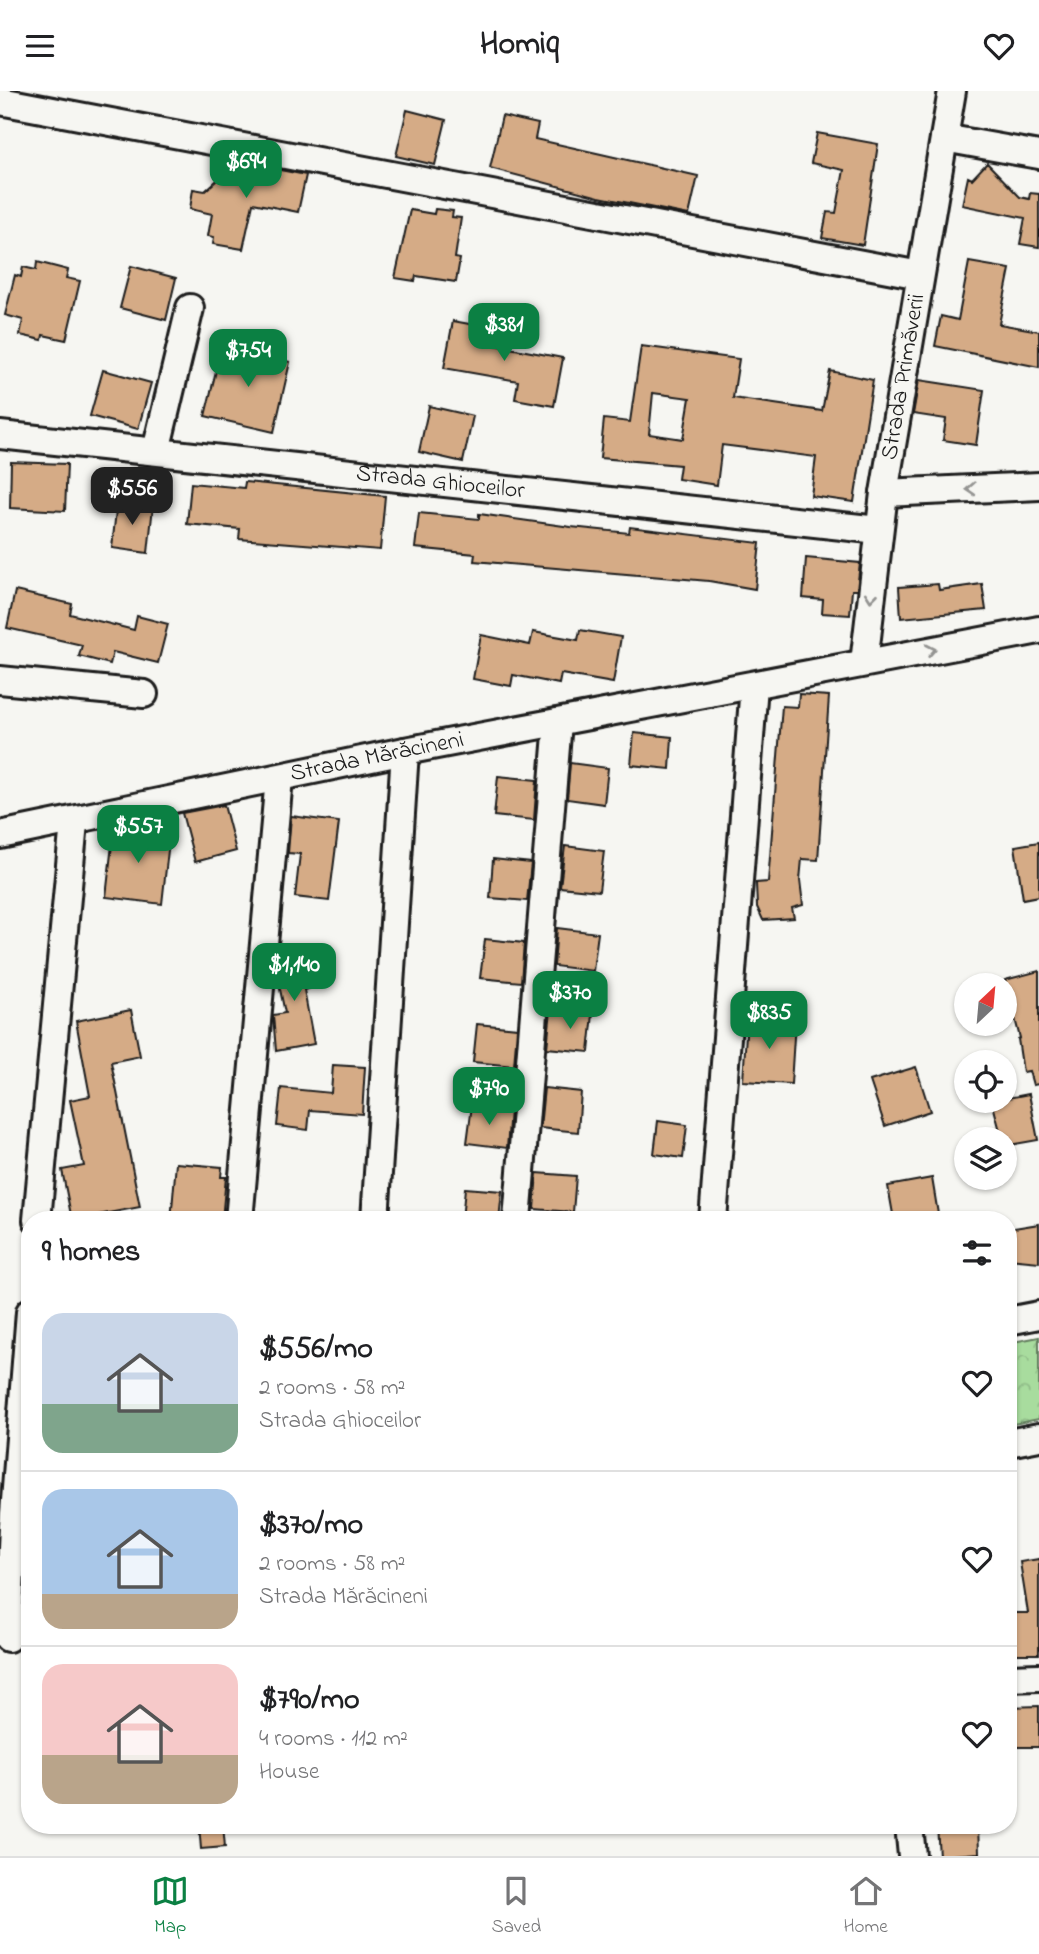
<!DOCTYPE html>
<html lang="en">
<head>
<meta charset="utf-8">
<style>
	body { margin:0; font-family:"Indie Flower",sans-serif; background:#f2f2f2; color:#202124; height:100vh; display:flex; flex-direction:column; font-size:26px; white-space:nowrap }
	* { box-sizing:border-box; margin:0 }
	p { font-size:23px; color:#757577 }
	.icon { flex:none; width:38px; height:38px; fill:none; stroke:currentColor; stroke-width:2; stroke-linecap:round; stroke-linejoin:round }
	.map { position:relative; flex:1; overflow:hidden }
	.drawer { position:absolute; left:21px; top:1120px; width:996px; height:623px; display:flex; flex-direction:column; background:#fff; border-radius:28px; box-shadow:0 2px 5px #0004 }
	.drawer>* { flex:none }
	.needle { width:46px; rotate:26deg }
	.buttons { position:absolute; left:954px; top:882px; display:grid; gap:14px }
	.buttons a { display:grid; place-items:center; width:63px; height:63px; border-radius:50%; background:#fff; box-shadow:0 2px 5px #0004; font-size:35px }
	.price { position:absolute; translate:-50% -60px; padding:0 16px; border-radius:14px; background:#0b8043; color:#fff; font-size:23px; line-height:46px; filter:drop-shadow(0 2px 4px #0008) }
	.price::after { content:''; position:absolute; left:50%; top:42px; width:21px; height:16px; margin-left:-10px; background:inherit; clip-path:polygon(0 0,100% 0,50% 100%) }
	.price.current { background:#222; color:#fff }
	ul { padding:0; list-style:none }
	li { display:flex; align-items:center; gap:21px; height:175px; padding:0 21px }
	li+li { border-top:2px solid #e0e0e0 }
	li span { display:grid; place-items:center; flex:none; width:196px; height:140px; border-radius:21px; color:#555 }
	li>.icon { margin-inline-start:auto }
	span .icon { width:84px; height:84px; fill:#fffc; stroke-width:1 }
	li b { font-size:30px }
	h2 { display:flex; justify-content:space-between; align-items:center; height:84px; padding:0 21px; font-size:30px }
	header { display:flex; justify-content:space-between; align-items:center; height:91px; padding:0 21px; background:#fff; font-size:32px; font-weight:700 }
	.dock { display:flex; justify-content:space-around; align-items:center; height:98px; border-top:2px solid #e0e0e0; background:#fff; font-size:19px; color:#757577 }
	.dock a { display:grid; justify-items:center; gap:4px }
	.dock .current { color:#0b8043 }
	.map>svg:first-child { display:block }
	.park { fill:url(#park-crowns); stroke:#627c5d; stroke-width:2 }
	.building { fill:#d5ab86; stroke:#1c1c1c; stroke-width:2; fill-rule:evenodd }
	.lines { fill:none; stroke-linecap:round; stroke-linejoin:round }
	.minor-casing { stroke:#1c1c1c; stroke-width:32 }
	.minor { stroke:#f6f6f2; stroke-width:26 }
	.oneway { stroke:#949492 }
	.labels { text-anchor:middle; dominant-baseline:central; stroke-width:6; stroke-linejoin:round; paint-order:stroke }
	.street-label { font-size:24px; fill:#1c1c1c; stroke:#f6f6f2 }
</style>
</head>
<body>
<header><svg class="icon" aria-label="menu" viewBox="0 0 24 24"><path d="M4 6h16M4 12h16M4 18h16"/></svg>Homiq<svg class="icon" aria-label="heart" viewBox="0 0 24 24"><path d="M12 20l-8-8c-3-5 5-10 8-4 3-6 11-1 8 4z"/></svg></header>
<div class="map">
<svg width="1039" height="1765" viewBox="0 0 1039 1765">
	<defs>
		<pattern id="park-crowns" width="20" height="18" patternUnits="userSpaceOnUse" patternTransform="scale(1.75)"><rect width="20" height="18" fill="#a8dc9e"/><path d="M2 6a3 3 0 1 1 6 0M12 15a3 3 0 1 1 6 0" fill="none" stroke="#90bc88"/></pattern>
	</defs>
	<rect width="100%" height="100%" fill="#f6f6f2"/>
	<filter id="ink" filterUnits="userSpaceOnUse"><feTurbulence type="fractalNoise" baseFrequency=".0143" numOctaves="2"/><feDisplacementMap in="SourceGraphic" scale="14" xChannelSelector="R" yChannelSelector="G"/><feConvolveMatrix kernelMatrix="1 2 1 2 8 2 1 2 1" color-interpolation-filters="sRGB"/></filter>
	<g filter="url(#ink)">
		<!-- park -->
		<path class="park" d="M1039,1246V1328L1008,1334V1252Z"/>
		<!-- building -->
		<path class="building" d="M407,19L446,29L435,74L396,65Z
			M502,25L538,33L535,48L698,85L689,124L599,106L490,77Z
			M817,42L878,53L863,154L822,147L827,121L836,122L844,79L811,72Z
			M244,72L306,84L298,121L253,112L243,158L213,153L214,146L208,145L212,123L190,118L193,98L205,100L226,81Z
			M987,72L1020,106L1029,108L1030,102L1039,103V156L1020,153L1025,127L962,114L968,86L972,88Z
			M435,118L453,120L452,126L461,127L455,167L460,168L456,191L416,185L415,190L395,187L410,119L434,123Z
			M37,171L68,179L66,187L80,190L66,249L43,244L42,249L20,244L23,229L5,224L15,184L21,186L23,176L36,179Z
			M969,171L1010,178L999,233L1039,240V276L935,255L941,225L958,229Z
			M131,175L176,187L166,229L120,217Z
			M453,230L497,238L494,254L563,267L554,315L515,308L518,290L444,277Z
			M222,255L290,271L274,341L205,325Z
			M641,255L739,268L733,307L822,320L830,280L873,289L854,411L811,405L816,366L722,354L717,394L678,388L680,374L600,367L604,328L630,331ZM653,302L690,307L683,348L649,343Z
			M103,279L151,292L138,338L90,325Z
			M919,289L984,299L976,354L943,349L946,328L913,323Z
			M429,315L473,325L463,371L419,361Z
			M11,371L67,373L65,420L10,417Z
			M245,391L385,405L380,459L239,448L240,438L187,433L191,392L244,397Z
			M117,410L153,415L148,462L112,457Z
			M419,422L479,428V423L571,436L629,442L630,436L760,452L755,498L709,490L474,470L475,463L415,457Z
			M806,467L860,472L857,499H852L850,524L822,522L823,509L803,507Z
			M938,493L939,499L982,493L986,519L901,527L899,496Z
			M15,500L72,513L70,523L134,539L137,525L168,533L158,572L113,561L110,573L79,565L82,554L7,537Z
			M580,539L621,546L613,592L561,583L559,593L513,584L511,595L473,588L481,544L530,554L533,541L578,549Z
			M799,603L829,605L818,769L802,768L800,789L803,814L792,817L794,827L763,829L757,816L756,792L768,791L782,615L798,616Z
			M634,642L672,646L670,678L631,674Z
			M570,672L608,677L604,713L567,708Z
			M498,685L537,689L534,729L494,725Z
			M224,714L236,760L195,771L182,722Z
			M291,725L339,731L329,810L295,806L300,763L288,762Z
			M121,735L170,741L162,813L106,806L114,736Z
			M1039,751V805L1023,808L1015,755Z
			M565,755L604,760L599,800L560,796Z
			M493,768L531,772L527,810L490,807Z
			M557,837L598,842L593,880L554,875Z
			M485,848L524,852L521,891L480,887Z
			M306,860L314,896L304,899L314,953L276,960L273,924L285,922L277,884L279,866Z
			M1039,880V993L1033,994L1029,980L1023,981L1018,948L1020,947L1005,889Z
			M131,919L140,965L111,971L140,1116L72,1129L62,1079L84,1075L70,1009L90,1005L76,930Z
			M551,919L593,923L589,961L547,957Z
			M747,927L795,930L791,993L743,990Z
			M477,933L517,937L514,975L473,971Z
			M333,974L365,976L362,1023L310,1019L308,1039L277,1035L281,997L331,1002Z
			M916,976L930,1020L885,1035L870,990Z
			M544,997L581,1001L578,1041L540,1037Z
			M1029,1003L1038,1049L1004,1055L992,1010Z
			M472,1014L510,1019L507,1057L467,1052Z
			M658,1030L687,1034L683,1067L654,1063Z
			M176,1072L222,1076L221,1086H226L222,1129H171Z
			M537,1082L576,1085L573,1121L534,1118Z
			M932,1087L939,1129H894L888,1095Z
			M465,1097L502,1100L499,1129H462Z
			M1039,1133V1171L1008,1168V1138Z
			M1039,1468V1563H1008V1522H1028L1020,1471Z
			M1039,1615V1656H1008V1616Z
			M199,1734H223L225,1756L201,1758Z
			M937,1734H978L979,1762L939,1765Z"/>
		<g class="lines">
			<!-- minor casing -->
			<g class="minor-casing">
				<g id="minor">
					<path d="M0,10L920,184"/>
					<path d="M944,47L1039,64"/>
					<path id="s1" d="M0,344L879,439"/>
					<path d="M156,360L190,217"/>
					<path d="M884,402L1039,395"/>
					<path id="s2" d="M864,572L884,402L952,0"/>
					<path d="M0,589L144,603"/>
					<path id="s3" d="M0,744L405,660L1039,539"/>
					<path d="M37,1129L74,731"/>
					<path d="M239,1129L279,687"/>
					<path d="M375,1129L405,660"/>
					<path d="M517,1129L558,631"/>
					<path d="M713,1129L754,594"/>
					<path d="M1008,1230L1039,1224"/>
					<path d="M1008,1352L1039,1346"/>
					<path d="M8,1547L13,1435L30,1221"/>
					<path d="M1008,1587L1039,1586"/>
					<path d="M909,1734L912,1765"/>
				</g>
			</g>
			<!-- minor -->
			<use href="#minor" class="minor"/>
		</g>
		<!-- one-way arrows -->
		<defs><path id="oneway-chevron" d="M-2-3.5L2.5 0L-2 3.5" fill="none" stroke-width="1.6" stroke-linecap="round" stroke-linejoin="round" transform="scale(1.75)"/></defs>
		<g class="oneway">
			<use href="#oneway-chevron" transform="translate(971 398) rotate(177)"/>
			<use href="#oneway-chevron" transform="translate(871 506) rotate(96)"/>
			<use href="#oneway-chevron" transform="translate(931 559) rotate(-11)"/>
		</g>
	</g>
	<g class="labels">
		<!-- street labels -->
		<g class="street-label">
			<text stroke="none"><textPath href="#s2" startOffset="289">Strada Primăverii</textPath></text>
			<text stroke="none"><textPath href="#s1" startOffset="443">Strada Ghioceilor</textPath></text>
			<text stroke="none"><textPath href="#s3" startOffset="385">Strada Mărăcineni</textPath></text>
		</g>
	</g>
</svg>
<div class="buttons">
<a><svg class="needle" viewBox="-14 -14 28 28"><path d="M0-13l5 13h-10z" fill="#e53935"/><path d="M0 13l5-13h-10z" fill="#757577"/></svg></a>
<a><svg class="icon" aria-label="locate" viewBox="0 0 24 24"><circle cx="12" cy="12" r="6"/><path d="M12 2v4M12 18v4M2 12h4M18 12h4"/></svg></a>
<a><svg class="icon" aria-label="layers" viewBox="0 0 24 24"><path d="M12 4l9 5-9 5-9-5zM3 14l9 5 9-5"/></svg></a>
</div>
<b class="price" style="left:246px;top:109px">$694</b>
<b class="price" style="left:504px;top:272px">$381</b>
<b class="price" style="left:248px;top:298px">$754</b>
<b class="price current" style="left:132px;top:436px">$556</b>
<b class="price" style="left:138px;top:774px">$557</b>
<b class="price" style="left:294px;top:912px">$1,140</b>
<b class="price" style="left:570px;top:940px">$370</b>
<b class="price" style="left:769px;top:960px">$835</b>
<b class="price" style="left:489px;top:1036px">$790</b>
<section class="drawer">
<h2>9 homes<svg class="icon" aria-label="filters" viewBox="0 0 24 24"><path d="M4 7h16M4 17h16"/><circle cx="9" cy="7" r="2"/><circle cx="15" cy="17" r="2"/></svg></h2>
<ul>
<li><span style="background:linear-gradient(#c9d6e8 65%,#7fa58c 0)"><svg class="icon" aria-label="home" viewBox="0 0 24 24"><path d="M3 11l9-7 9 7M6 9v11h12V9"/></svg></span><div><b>$556/mo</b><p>2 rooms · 58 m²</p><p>Strada Ghioceilor</p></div><svg class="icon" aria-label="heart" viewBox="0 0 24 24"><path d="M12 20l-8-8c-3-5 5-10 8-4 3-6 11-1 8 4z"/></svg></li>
<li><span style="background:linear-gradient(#a9c7e8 75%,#b9a48a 0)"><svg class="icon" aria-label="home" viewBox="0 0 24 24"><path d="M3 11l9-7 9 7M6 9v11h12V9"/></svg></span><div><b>$370/mo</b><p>2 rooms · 58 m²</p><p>Strada Mărăcineni</p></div><svg class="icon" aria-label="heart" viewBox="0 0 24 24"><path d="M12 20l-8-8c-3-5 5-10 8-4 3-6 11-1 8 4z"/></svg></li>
<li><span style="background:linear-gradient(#f6c9c9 65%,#b9a48a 0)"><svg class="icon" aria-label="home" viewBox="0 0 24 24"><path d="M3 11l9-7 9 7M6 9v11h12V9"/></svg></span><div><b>$790/mo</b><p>4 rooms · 112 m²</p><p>House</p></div><svg class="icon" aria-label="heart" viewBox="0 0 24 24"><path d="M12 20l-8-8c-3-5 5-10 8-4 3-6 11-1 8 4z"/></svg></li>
</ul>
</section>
</div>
<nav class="dock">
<a class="current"><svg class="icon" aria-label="map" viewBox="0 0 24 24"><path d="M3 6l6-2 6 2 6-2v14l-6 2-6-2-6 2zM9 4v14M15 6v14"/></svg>Map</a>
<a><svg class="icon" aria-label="saved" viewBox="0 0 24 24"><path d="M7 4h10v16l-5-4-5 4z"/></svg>Saved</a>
<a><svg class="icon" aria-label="home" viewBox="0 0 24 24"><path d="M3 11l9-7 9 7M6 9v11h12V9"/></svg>Home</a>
</nav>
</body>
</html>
